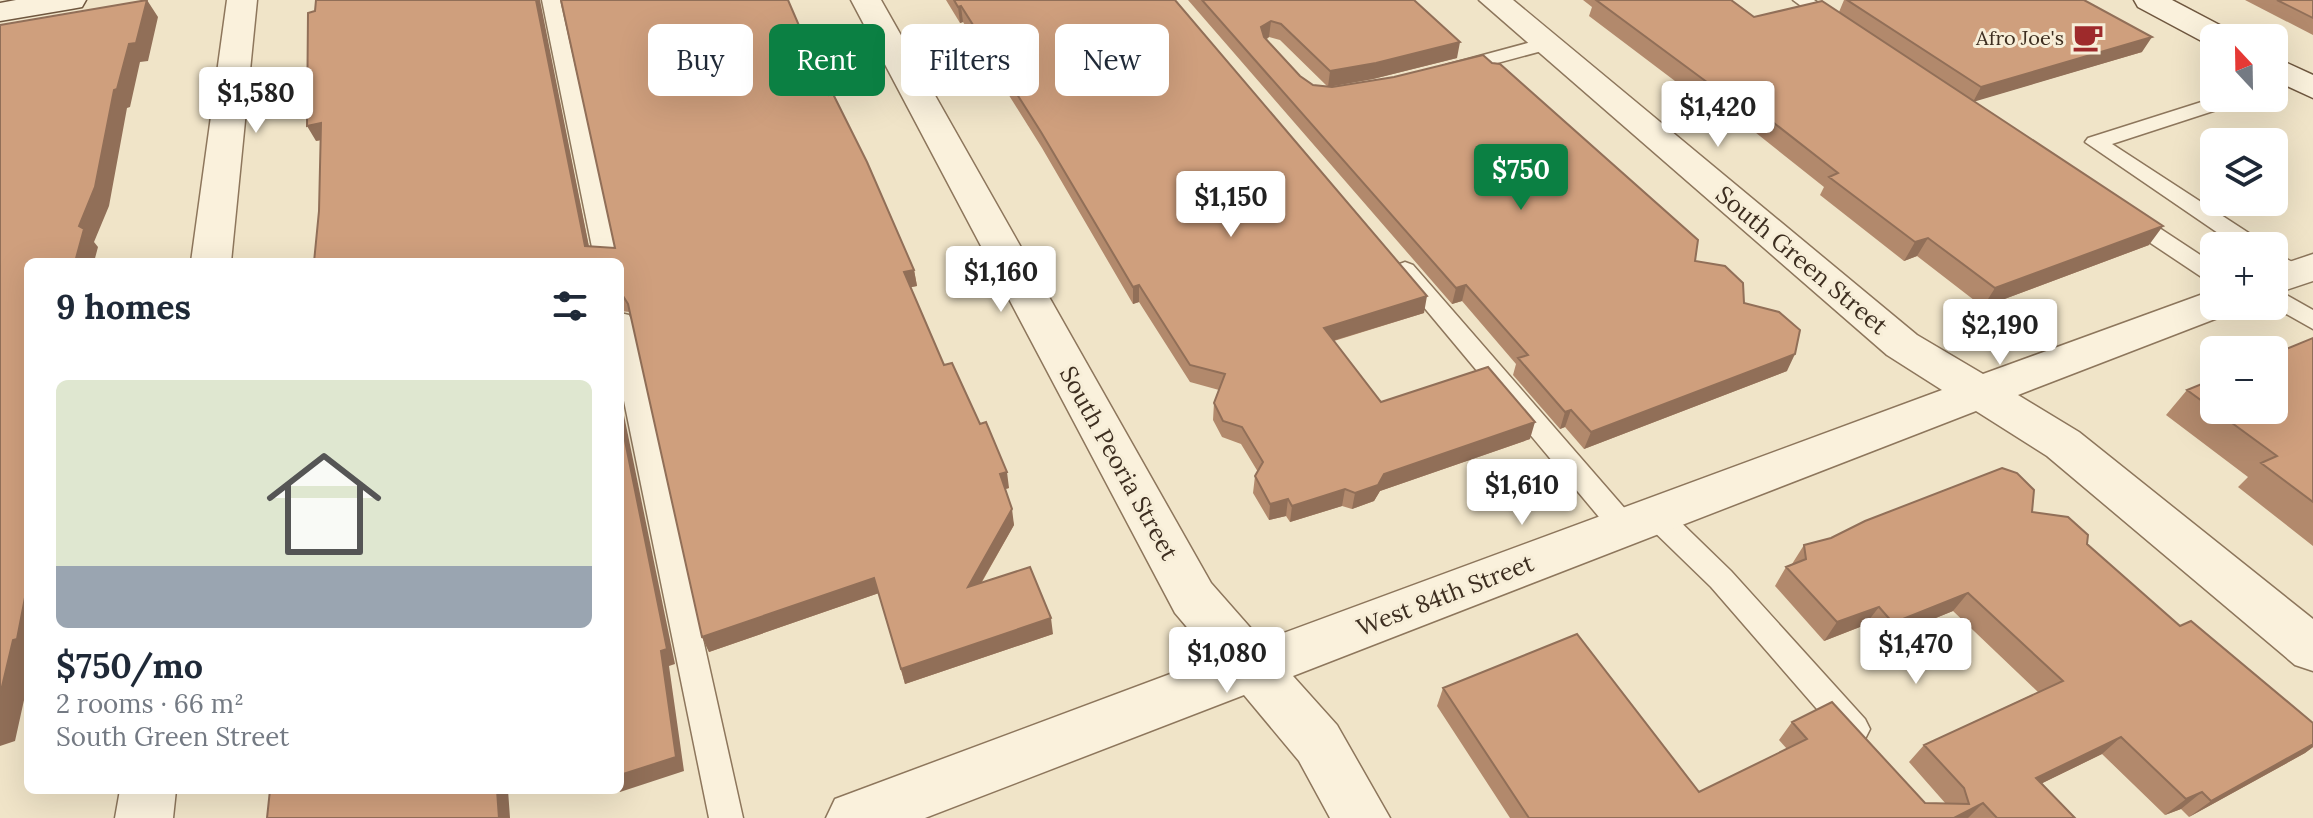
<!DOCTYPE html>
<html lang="en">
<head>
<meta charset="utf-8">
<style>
	body { margin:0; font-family:Lora,serif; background:#f6f6f7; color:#1f2937; height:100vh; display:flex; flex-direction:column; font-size:30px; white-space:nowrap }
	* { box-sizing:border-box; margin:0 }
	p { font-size:26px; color:#747a83 }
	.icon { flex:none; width:44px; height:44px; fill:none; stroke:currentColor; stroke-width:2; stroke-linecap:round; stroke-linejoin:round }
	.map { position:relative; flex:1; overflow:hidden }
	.sheet { position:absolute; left:24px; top:258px; width:600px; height:536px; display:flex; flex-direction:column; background:#fff; border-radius:12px; box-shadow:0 8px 32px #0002 }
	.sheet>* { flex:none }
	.top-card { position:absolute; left:648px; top:24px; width:760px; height:72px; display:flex; gap:16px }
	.needle { width:52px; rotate:338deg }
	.fabs { position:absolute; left:2200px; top:24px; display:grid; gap:16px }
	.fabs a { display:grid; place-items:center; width:88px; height:88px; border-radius:12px; background:#fff; box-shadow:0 8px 32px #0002; font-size:40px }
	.price { position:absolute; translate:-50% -68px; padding:0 18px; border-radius:8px; background:#fff; color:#222; font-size:26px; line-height:52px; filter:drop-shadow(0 2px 4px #0008) }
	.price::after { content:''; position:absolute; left:50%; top:48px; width:24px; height:18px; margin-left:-12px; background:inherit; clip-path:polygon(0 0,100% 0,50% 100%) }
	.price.selected { background:#0b8043; color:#fff }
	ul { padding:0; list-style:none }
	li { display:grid; align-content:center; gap:16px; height:424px; padding:0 32px }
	li span { display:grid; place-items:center; height:248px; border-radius:12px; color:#555 }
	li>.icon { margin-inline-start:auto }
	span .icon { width:144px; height:144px; fill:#fffc; stroke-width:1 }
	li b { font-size:34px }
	h2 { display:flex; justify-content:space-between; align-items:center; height:96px; padding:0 32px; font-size:34px }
	.pill { padding:0 28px; border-radius:12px; background:#fff; box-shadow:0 8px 32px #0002; font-size:28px; line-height:72px }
	.pill.selected { background:#0b8043; color:#fff }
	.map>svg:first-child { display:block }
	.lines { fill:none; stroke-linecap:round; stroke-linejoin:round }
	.lane-casing { stroke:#8d765c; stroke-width:3 }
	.street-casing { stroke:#8d765c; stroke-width:3 }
	.secondary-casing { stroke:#6f573f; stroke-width:3 }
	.lane { fill:#faf1dc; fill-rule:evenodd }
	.street { fill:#faf1dc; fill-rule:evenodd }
	.secondary { fill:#faf1dc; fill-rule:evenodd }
	.wall { fill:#b2896c; fill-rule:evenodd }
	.shaded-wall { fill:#916f58 }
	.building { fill:#cf9f7d; stroke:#916f58; stroke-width:2 }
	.labels { text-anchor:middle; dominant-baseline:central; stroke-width:6; stroke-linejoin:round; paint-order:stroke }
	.far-poi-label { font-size:20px; fill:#3d2e20; stroke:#f7eed8; text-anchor:end }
	.street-label { font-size:24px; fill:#3d2e20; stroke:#f7eed8 }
</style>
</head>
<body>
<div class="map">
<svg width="2313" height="818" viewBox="0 0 2313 818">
	<rect width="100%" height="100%" fill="#f0e4c8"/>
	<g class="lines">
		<!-- lane casing -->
		<g class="lane-casing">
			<path id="lane" d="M542,0H560L619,262H595Z
				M1793,0H1814L1847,24L1845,28H1831Z
				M1546,38L1553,40L1556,44L1553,48L1453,75L1443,69L1446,65Z
				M2214,98H2244L2241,102L2112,144L2261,241L2264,246H2237L2085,142L2088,138Z
				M2127,210L2135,212L2214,264V283L2206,280L2119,222L2116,217L2119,212Z
				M2274,252L2303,268L2307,273L2303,278L2295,281L2274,270Z
				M1405,262L1413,265L1634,519L1638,527L1634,535L1624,538L1614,535L1397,275L1393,270L1397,265Z
				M2274,288L2313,310V329L2272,306Z
				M620,313L629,315L632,321L743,818H709L620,381Z
				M1655,504L1665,507L1731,571L1865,719L1870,729L1865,739L1854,743L1843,739L1711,587L1645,523L1641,515L1645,507Z"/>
		</g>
		<!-- street casing -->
		<g class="street-casing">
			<path id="street" d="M227,0H257L231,262H191Z
				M851,0H881L1211,583L1262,641L1942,390L1887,355L1479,0H1513L1917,335L1983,374L2214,290V306H2233L2228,314L2018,395L2079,432L2313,619V671L2295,665L2047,456L1976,411L1293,676L1337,725L1390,818H1330L1299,761L1244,695L925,818H826L835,799L1213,658L1175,613Z
				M2313,254V281L2274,294V267Z
				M120,790H176L173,818H115Z"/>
		</g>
		<!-- secondary casing -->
		<g class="secondary-casing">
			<path id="secondary" d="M16,0H86L82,7L71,9L0,21V3Z
				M2134,0H2172L2231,31L2236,38H2214V46L2209,45L2138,7Z
				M2274,57L2313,75V98L2274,80Z"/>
		</g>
		<!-- lane -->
		<use href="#lane" class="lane"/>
		<!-- street -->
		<use href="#street" class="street"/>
		<!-- secondary -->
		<use href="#secondary" class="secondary"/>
	</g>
	<!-- wall -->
	<path class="wall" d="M946,0H1175L1424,313L1334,341L1381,402L1530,439L1380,491L1374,501L1352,509L1342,506L1290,522L1286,516L1269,520L1253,493L1255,476L1258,472L1241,444L1222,437L1213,420L1214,403L1219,390L1190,382L1139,302L1133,304L1042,148L963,22L960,23Z
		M1188,0H1414L1457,58L1373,79L1328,87L1695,261L1744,303L1787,371L1584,449L1565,427L1560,429L1513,375L1516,364L1462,301L1452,304ZM1269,37L1280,40L1328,87L1313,85L1300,76L1266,40Z
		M1583,0H1731L1754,17L1839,12L1844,0H2084L2142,52L1974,101L2149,245L1983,307L1917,256L1904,261L1820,195L1824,187L1726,109L1716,112L1589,16L1592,7Z
		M2245,0H2313V35Z
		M539,1L589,247L615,248L829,95L914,270L917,286L910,287L944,365L1009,488L1005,489L1014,525L982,582L1053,634L905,684L879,593L709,652L702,637L630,312L620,311V262L319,211L321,140L316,141Z
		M2313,338V546L2238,487L2248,477L2166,415L2187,390Z
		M2032,512L2087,544L2180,626L2313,723V747L2305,753L2189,817L2181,809L2165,815L2102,754L2042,783L2075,818H1510L1437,706L1443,688L1699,792L1787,749L1779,740L1792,722L1925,803L1946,804L1909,762L1924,745L2038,692L1953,611L1879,641L1865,625L1824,641L1775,586L1786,567L1792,564L1804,545Z"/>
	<!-- shaded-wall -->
	<path class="shaded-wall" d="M147,0L158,17L148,61L140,62L130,107L127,108L109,206L94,242L98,247L94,262H75L79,226L114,90L129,44Z
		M536,0H540L592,262L585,246Z
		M961,6L963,22L960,23L958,7Z
		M1271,21L1269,37L1259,43L1261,27Z
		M2152,37L2142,52L1973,102L1981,87Z
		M1460,42L1457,58L1373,79L1328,87L1330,71Z
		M1733,91L1726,109L1716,112L1723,94Z
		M321,123L330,138L316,141L307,126Z
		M2163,226L2149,245L1983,307L1995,288Z
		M1928,238L1917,256L1904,261L1915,242Z
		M914,270L917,286L907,288L904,272Z
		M1139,285V302L1133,304V287Z
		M1466,285L1462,301L1452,304L1456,288Z
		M1427,296L1424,313L1322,344L1324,328Z
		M1795,354L1787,371L1584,449L1591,432Z
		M620,396L675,664L669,666L684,771L620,792L619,790H620Z
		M1571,410L1565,427L1560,429L1565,412Z
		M1535,422L1530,439L1380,491L1374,501L1352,509L1355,493L1384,474Z
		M1007,472L1009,488L1002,490L1000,474Z
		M1345,489L1342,506L1290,522L1292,506Z
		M1288,499L1286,516L1269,520L1270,504Z
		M1012,509L1014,525L970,602L968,587Z
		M874,578L879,593L709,652L702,637Z
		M28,582V682L15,741L0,746V695L13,640Z
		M1968,593L1953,611L1879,641L1893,623Z
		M1879,607L1865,625L1824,641L1837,622Z
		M1051,618L1053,634L905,684L901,669Z
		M2121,737L2102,754L2018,795L2036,778Z
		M2313,744V747L2305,753L2189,817L2211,801Z
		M497,790H508L510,818H499Z
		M2202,792L2181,809L2165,815L2186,799Z
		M1983,803L1968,818H1954Z"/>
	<!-- building -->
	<path class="building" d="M147,0L136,43L129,44L117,89L114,90L95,187L79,226L84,229L75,262H28V472L26,477L28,478V582L17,639L13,640L0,695V25Z
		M316,0H536L585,246L615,248L561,0H788L829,95L833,94L867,162L914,270L904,272L944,365L952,363L980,424L986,422L1007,472L1000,474L1012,509L968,587L1030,567L1051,618L901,669L874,578L702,637L628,304L623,296H620V262H314L319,211L321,123L307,126L308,13L315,11Z
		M954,0H1175L1427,296L1324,328L1381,402L1488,367L1535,422L1384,474L1378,485L1355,493L1345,489L1292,506L1288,499L1270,504L1255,476L1263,462L1242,427L1223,421L1214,403L1225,374L1190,365L1139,285L1133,287L1041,132L961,6L958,7Z
		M1202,0H1414L1460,42L1376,63L1330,71L1281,24L1271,21L1261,27L1264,37L1300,76L1313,85L1332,87L1394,77L1483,55L1492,63L1500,64L1698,240L1695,261L1725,266L1743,283L1744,303L1779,312L1800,330L1795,354L1591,432L1571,410L1565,412L1518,358L1528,355L1466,285L1456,288Z
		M1596,0H1731L1754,17L1822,1L2163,226L1995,288L1928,238L1915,242L1829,177L1838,173L1733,91L1723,94Z
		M1847,0H2084L2152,37L1981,87Z
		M2277,0H2313V18Z
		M2313,338V502L2261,463L2277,456L2187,390L2214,379V410H2274V354Z
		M620,416L667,649L661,651L676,757L620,775Z
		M2002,468L2017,473L2034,490L2032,512L2068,517L2088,535L2087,544L2180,626L2191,621L2313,723V744L2211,801L2202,792L2186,799L2121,737L2036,778L2075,818H1997L1983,803L1954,818H1529L1443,688L1577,634L1699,792L1807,739L1792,722L1832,702L1925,803L1969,804L1964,788L1924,745L2063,681L1968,593L1893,623L1879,607L1837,622L1786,567L1806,559L1804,545L1831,538L1865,521Z
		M270,790H497L499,818H267Z"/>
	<!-- icons -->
	<defs>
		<g id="cafe-bare" transform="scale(2.4)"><path d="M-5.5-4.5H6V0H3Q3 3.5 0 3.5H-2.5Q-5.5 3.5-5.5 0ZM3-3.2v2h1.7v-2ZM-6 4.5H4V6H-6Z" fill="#9e2a2b" stroke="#f7eed8" stroke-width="2.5" paint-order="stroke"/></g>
	</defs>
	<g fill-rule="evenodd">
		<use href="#cafe-bare" x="2088" y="37"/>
	</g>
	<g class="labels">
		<!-- far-poi labels -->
		<g class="far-poi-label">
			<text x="2064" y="37">Afro Joe's</text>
		</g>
		<!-- street labels -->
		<g class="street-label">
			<text transform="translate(1802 260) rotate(40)">South Green Street</text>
			<text transform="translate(1119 463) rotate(61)">South Peoria Street</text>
			<text transform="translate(1445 595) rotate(-21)">West 84th Street</text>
		</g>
	</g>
</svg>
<div class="fabs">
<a><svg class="needle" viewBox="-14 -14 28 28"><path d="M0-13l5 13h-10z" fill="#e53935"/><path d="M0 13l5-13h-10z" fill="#747a83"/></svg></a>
<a><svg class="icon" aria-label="layers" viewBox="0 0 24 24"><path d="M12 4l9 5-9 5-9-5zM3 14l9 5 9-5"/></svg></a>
<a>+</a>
<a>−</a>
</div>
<b class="price" style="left:256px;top:135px">$1,580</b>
<b class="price" style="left:1718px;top:149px">$1,420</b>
<b class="price selected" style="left:1521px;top:212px">$750</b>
<b class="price" style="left:1231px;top:239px">$1,150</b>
<b class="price" style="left:1001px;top:314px">$1,160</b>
<b class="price" style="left:2000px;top:367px">$2,190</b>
<b class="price" style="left:1522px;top:527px">$1,610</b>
<b class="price" style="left:1916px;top:686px">$1,470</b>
<b class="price" style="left:1227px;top:695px">$1,080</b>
<div class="top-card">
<a class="pill">Buy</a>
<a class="pill selected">Rent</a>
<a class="pill">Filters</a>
<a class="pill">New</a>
</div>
<section class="sheet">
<h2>9 homes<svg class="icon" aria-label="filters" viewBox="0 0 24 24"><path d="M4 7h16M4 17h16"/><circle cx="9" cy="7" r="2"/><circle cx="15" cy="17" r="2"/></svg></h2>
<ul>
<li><span style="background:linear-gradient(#dfe7d0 75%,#9aa5b1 0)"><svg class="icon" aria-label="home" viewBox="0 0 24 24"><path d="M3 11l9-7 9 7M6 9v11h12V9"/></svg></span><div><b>$750/mo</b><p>2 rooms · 66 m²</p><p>South Green Street</p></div></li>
</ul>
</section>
</div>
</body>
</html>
